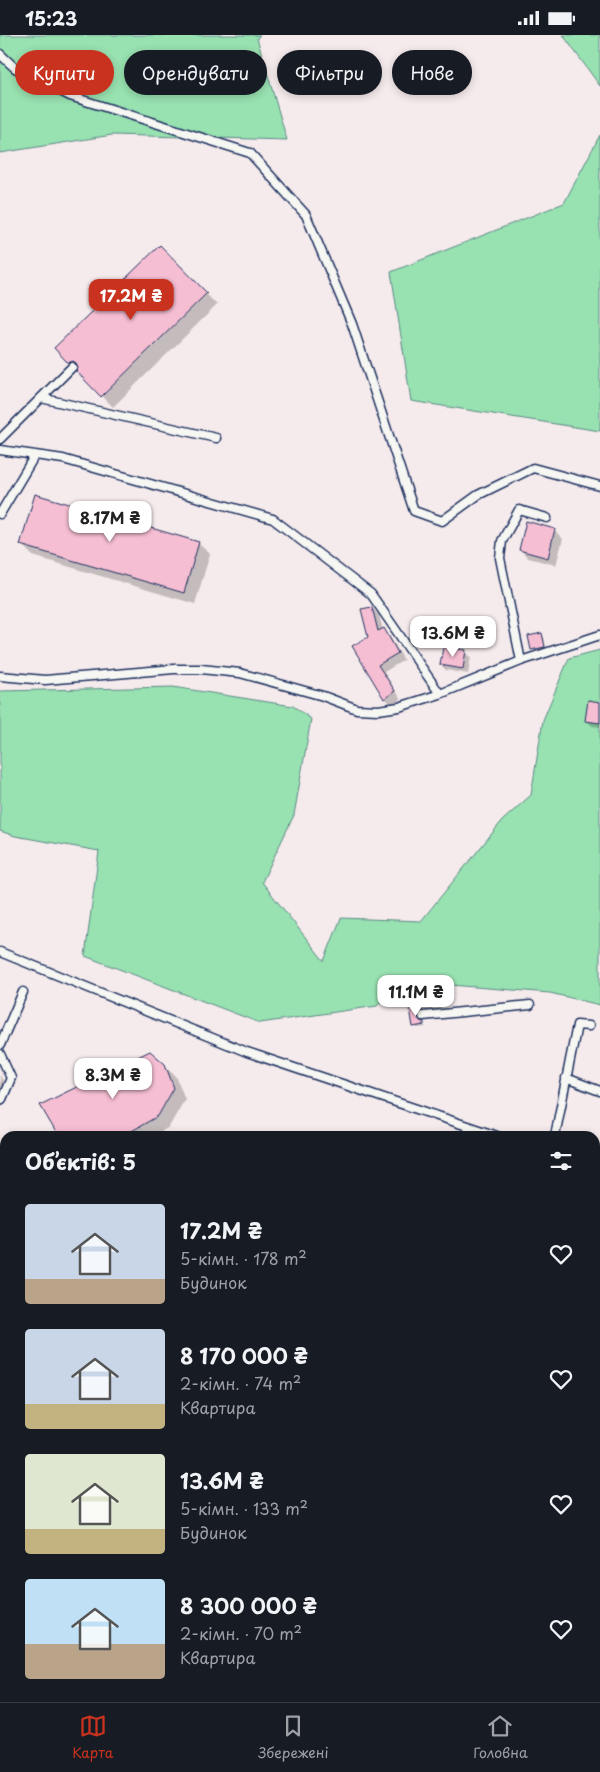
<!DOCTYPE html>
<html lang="uk">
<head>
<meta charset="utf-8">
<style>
	body { margin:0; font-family:"Playpen Sans",sans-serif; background:#242831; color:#f1f3f6; height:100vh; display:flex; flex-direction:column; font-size:19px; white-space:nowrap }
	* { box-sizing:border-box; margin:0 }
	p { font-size:16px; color:#9ea1a6 }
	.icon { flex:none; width:28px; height:28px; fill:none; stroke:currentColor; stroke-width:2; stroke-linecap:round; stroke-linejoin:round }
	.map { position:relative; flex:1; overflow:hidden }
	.details { position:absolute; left:0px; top:1096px; width:600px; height:571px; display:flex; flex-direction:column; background:#171b24; border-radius:15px 15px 0 0; box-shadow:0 2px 8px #0003 }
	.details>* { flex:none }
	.top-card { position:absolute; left:15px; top:15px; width:570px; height:45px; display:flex; gap:10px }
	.price { position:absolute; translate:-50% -42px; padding:0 11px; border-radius:10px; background:#fff; color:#222; font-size:16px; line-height:32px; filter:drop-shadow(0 1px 2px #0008) }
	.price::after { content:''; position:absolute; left:50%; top:30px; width:15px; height:11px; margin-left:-8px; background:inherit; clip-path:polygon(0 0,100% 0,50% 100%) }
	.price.selected { background:#c8321e; color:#fff }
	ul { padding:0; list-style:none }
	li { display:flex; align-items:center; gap:15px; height:125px; padding:0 25px }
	li span { display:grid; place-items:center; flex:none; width:140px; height:100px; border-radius:5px; color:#555 }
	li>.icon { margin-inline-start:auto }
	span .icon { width:60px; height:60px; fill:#fffc; stroke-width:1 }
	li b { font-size:21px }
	h2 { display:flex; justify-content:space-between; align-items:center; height:60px; padding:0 25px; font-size:21px }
	.tag { padding:0 18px; border-radius:22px; background:#171b24; box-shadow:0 2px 8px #0003; font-size:18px; line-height:45px }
	.tag.selected { background:#c8321e; color:#fff }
	.status { display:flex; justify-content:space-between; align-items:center; height:35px; padding:0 25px; background:#171b24; direction:ltr }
	.status svg { height:14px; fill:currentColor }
	.menu { display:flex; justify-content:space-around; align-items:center; height:70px; border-top:1px solid #363941; background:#171b24; font-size:14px; color:#9ea1a6 }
	.menu a { display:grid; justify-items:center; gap:2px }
	.menu .selected { color:#c8321e }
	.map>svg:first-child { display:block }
	.green { fill:#98e1b0; stroke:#5a8887 }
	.shadow { fill:#0003 }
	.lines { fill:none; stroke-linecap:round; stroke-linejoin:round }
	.taxiway { stroke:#888da5; stroke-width:38 }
	.building { fill:#f6bed3; stroke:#1b2f5e }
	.service-casing { stroke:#1b2f5e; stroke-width:11 }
	.service { stroke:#f6f6f2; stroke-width:8 }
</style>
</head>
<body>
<div class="status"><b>15:23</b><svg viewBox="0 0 49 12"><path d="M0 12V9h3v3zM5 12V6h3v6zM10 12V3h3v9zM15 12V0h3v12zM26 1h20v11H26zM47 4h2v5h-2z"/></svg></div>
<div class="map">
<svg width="600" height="1667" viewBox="0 0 600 1667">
	<rect width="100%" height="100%" fill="#f6ebec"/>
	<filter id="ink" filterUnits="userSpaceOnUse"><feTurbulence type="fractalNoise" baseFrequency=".02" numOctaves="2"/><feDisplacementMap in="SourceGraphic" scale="10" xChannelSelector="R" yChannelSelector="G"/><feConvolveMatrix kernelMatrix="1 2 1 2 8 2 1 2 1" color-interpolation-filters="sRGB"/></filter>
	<g filter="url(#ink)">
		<!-- green -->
		<path class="green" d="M0,0H260L257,3L287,105L112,100L0,118Z
			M563,0H600V51Z
			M600,100V396L411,366L391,237L564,168Z
			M600,615V970L550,958L400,946L377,971L260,988L85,921L99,816L15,801L0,796V656L173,652L293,671L311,684L294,780L262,847L324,926L341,883L421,886L502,786L531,760L543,685L569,623Z"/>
		<!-- shadow -->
		<path class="shadow" d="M160,212L217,270L113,372L56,313Z
			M527,488L555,496L563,504L556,530L528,523L520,514Z
			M198,508L210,519L195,569L33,521L22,510Z
			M372,573L379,580L383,595L390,602L404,625L384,637L401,664L392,670L385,663L370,603Z
			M541,600L544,602L546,614L535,617L533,614Z
			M444,613L466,617L471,622L468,639L446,635L441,630Z
			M600,668V692L592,691L587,686Z
			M421,973L423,978L420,981L419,986L426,992L417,993L415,991L412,975Z
			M164,1030L176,1041L185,1064L169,1092L153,1101H60L42,1070Z
			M0,1040L5,1050L0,1053Z
			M369,1097L381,1101H351H352Z
			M595,1260L600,1261V1308H595Z
			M595,1533L600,1542V1601L595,1592Z"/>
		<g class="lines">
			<!-- taxiway -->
			<path class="taxiway" d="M0,1131L5,1129
				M0,1269L5,1271
				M430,1662L432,1667
				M547,1662L549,1667"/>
		</g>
		<!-- building -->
		<path class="building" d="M160,210L207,258L101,362L76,336L78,333L76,328L73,326L68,328L54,313Z
			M35,459L199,507L184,558L20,510Z
			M526,486L555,494L548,523L519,515Z
			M372,572L378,596L384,593L398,618L378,630L395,656L384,664L352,611L368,602L361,574Z
			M542,598L545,612L531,615L528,601Z
			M443,612L466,615L463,634L440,630Z
			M588,665L600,667V688L585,686Z
			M421,972L422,976L418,978V982L420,986L424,987V990L413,992L410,974Z
			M150,1016L165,1029L174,1053L158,1081L123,1101H58L40,1070Z"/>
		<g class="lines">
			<!-- service casing -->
			<g class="service-casing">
				<path id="service" d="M0,19L15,33L70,61L250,118L306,180L352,289L414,476L442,486L478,460L533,433L600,451
					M41,363L216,403
					M0,404L72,332
					M0,415L63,424L273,484L371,559L440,659
					M0,479L35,420
					M521,626L500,523L502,506L519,475L547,483
					M0,641L45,645L174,634H201L240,638L323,661L357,674L378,675L399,672L440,659L521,626L600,600
					M0,917L247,1017L497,1101
					M423,981L530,970
					M0,1010L23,957
					M0,1019L11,1043L2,1064L0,1065
					M566,1043L600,1056
					M555,1101L577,990L589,991
					M595,1135L600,1138
					M595,1248L600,1249
					M595,1367L600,1368"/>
			</g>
			<!-- service -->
			<use href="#service" class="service"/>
		</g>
	</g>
</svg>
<b class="price selected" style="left:131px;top:286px">17.2M ₴</b>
<b class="price" style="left:110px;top:508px">8.17M ₴</b>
<b class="price" style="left:453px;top:623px">13.6M ₴</b>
<b class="price" style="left:416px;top:982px">11.1M ₴</b>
<b class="price" style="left:113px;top:1065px">8.3M ₴</b>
<div class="top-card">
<a class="tag selected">Купити</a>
<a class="tag">Орендувати</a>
<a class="tag">Фільтри</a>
<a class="tag">Нове</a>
</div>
<section class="details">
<h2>Об’єктів: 5<svg class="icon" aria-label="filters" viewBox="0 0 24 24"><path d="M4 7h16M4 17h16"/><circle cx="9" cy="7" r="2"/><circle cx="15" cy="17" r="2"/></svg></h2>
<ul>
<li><span style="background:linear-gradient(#c9d6e8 75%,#b9a48a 0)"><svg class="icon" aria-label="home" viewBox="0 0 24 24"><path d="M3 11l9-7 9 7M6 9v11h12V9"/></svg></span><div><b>17.2M ₴</b><p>5-кімн. · 178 m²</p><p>Будинок</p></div><svg class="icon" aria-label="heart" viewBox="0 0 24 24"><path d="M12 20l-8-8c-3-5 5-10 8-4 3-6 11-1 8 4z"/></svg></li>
<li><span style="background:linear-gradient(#c9d6e8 75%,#c2b280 0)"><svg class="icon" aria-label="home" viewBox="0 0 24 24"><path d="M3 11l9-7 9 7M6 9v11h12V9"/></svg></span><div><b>8 170 000 ₴</b><p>2-кімн. · 74 m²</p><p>Квартира</p></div><svg class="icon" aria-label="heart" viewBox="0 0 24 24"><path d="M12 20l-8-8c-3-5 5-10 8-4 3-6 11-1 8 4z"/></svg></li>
<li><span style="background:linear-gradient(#dfe7d0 75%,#c2b280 0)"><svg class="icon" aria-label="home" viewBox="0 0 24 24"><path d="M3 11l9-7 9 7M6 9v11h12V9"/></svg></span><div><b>13.6M ₴</b><p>5-кімн. · 133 m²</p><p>Будинок</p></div><svg class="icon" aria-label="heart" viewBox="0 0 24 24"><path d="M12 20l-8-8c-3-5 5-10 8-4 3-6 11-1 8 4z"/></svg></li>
<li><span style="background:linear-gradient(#bfe0f5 65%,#b9a48a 0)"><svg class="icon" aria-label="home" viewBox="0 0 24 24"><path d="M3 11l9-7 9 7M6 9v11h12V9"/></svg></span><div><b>8 300 000 ₴</b><p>2-кімн. · 70 m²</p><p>Квартира</p></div><svg class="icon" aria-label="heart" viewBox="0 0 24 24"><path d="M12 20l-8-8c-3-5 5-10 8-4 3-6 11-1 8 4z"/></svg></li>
</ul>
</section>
</div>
<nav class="menu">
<a class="selected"><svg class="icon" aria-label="map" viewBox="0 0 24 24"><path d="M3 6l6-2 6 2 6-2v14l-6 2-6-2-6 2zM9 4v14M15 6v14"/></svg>Карта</a>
<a><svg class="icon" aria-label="saved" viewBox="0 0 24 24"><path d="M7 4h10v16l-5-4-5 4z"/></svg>Збережені</a>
<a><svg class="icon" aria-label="home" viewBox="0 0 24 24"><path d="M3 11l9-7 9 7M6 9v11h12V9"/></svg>Головна</a>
</nav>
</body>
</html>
